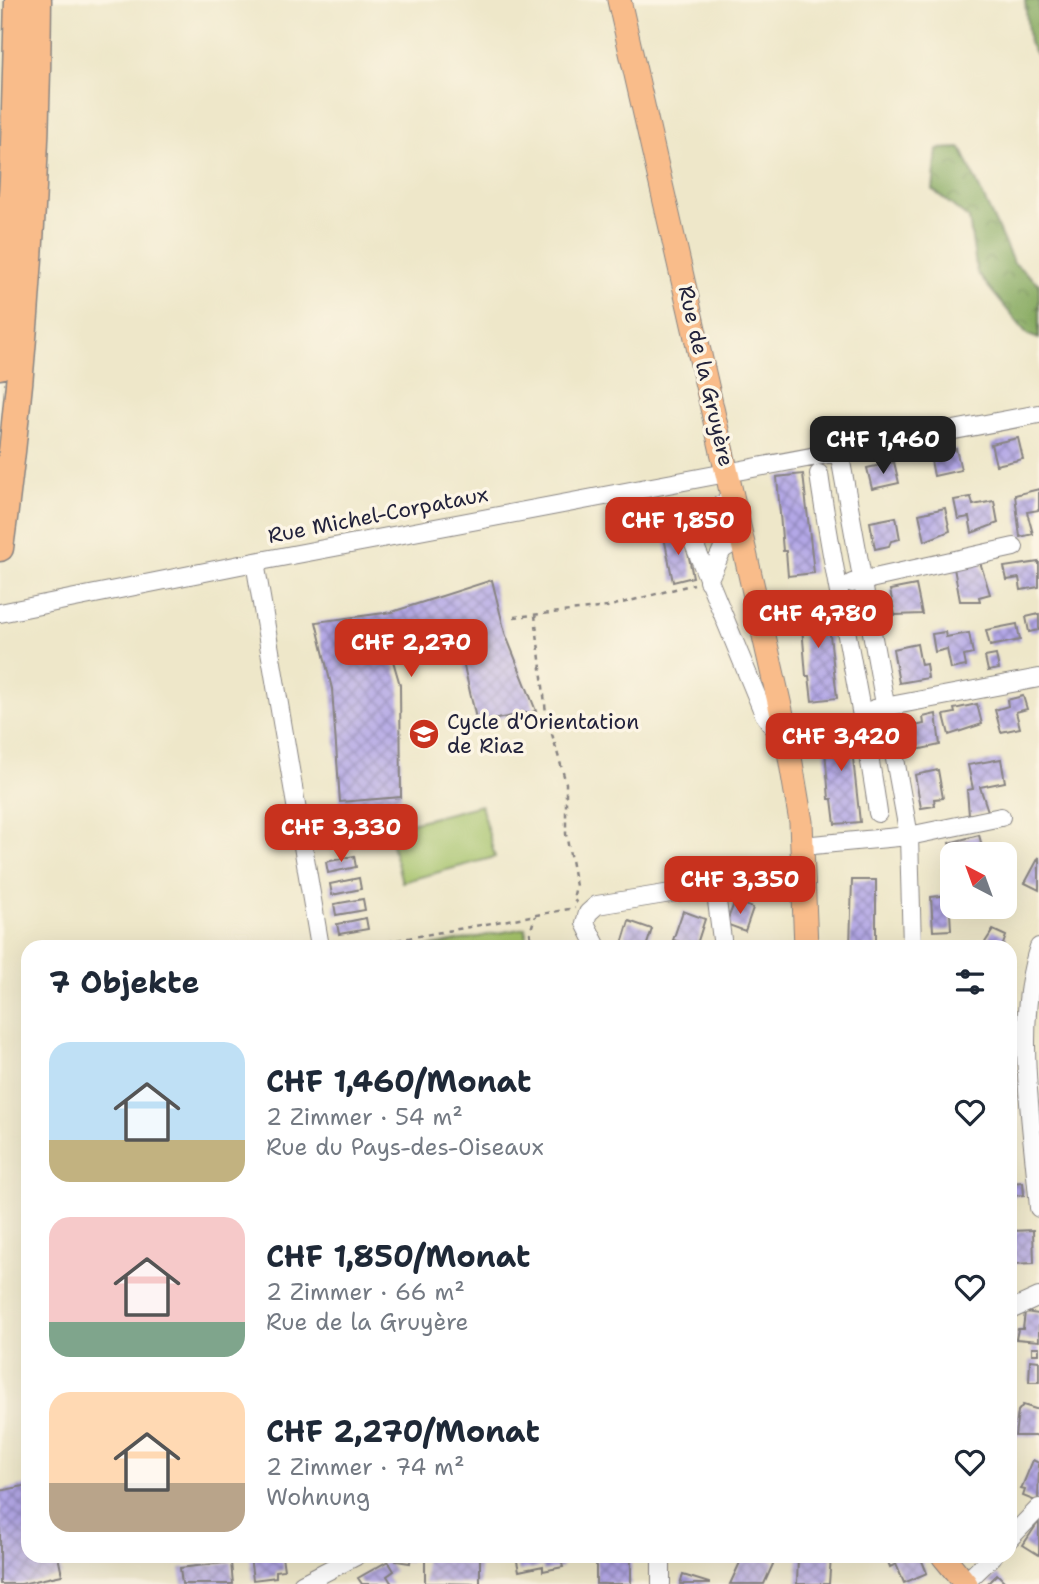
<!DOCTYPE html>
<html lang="de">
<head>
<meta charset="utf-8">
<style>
	body { margin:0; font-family:"Shantell Sans",sans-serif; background:#f2f2f3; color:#1f2937; height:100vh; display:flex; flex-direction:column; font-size:26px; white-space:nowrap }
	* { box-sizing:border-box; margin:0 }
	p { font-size:23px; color:#747a83 }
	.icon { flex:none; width:38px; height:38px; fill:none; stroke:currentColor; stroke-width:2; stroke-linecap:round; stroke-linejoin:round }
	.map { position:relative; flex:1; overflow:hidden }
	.sheet { position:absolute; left:21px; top:940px; width:996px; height:623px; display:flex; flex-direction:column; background:#fff; border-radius:21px; box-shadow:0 7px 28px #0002 }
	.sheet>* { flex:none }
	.needle { width:46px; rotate:319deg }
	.fabs { position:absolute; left:940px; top:842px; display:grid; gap:14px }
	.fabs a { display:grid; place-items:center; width:77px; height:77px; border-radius:14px; background:#fff; box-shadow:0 7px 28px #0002; font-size:35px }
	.price { position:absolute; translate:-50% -60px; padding:0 16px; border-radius:14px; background:#c8321e; color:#fff; font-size:23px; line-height:46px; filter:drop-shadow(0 2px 4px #0008) }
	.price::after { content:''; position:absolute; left:50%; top:42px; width:21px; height:16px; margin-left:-10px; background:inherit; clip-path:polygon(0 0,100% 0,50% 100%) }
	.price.selected { background:#222; color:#fff }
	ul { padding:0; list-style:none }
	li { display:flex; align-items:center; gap:21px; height:175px; padding:0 28px }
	li span { display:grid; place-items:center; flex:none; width:196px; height:140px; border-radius:21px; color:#555 }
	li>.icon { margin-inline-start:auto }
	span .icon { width:84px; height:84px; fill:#fffc; stroke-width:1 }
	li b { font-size:30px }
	h2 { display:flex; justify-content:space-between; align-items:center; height:84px; padding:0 28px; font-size:30px }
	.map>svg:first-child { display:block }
	.grass { fill:#a3c168; stroke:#627252; stroke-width:2 }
	.forest { fill:url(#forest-crowns); stroke:#52644c; stroke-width:2 }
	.building { fill:url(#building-cross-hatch) }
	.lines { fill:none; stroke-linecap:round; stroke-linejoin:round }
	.minor-casing { stroke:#888482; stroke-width:20 }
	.major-casing { stroke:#888482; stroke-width:25 }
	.highway-casing { stroke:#888482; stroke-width:29 }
	.path { stroke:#888482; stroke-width:2.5; stroke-dasharray:5 5; stroke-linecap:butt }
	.minor { stroke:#fff; stroke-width:18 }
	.major { stroke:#f9bc8a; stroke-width:23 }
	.highway { stroke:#f9bc8a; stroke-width:26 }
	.labels { text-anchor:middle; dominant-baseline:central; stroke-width:7; stroke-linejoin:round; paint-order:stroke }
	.street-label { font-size:21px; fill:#22223b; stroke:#fcf5e5 }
	.poi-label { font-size:21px; fill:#22223b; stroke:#fcf5e5; text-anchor:start }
</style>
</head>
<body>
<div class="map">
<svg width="1039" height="1584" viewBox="0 0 1039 1584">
	<defs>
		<pattern id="forest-crowns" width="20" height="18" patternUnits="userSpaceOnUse" patternTransform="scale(1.75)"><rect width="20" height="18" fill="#82a75c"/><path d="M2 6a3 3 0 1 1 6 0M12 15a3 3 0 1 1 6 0" fill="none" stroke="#6a884d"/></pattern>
		<pattern id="building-cross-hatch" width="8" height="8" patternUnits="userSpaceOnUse" patternTransform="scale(1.75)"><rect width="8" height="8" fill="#b3a7e6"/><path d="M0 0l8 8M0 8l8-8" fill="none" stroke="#9188bc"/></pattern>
	</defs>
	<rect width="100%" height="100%" fill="#fcf5e5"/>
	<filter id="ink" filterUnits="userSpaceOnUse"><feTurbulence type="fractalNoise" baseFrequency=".0143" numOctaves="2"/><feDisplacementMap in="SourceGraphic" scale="14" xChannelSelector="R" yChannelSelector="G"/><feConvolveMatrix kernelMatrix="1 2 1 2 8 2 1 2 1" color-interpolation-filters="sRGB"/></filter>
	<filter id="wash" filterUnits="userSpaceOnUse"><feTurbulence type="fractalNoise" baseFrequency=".00686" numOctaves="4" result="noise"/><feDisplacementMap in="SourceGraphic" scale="28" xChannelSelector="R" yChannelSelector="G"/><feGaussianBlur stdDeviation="1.57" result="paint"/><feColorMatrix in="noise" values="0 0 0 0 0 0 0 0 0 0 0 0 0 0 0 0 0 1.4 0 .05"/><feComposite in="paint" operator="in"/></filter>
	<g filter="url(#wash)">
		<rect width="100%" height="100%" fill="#eee7c9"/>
		<!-- grass -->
		<path class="grass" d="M481,805L495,857L402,882L388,829Z
			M525,928L529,947H426Z"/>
		<!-- forest -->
		<path class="forest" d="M1025,0H1039V59L1029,43Z
			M961,148L1013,262L1039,284V339L1028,335L977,273L969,219L933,190L937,149Z"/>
		<g id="blocks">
			<!-- building -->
			<path class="building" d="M1018,438L1023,459L996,465L991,444Z
				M956,449L961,470L934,476L930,455Z
				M894,462L899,483L872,489L867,468Z
				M803,474L814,573L788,576L786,551H783L777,477Z
				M1039,489V510L1027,512L1033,534L1020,537L1015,495Z
				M971,497L973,505L994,501L998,523L972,533L969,517L958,519L954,500Z
				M945,508L950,531L925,541L919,514Z
				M896,517L900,539L891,541L889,546L875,549L870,522Z
				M684,533L693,577L673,582L664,537Z
				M980,562L990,594L979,597L980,601H960L954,568Z
				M1039,562V587L1021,590L1019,578L1007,580L1004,567Z
				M492,580L505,633L536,711L477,723L459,644L393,661L400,685L401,797L340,802L332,689L316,622L392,612Z
				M916,585L922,614L895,615L890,590Z
				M826,599L837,698L812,701L809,676H806L800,602Z
				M1039,614V630L1029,632L1026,617Z
				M1017,624L1020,640L990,646L986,630Z
				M945,632L946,637L969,633L973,654L964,656L966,666L951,669L947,649L935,652L932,634Z
				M917,644L921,665L926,664L928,678L899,683L893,649Z
				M996,655L999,669L988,671L985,657Z
				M1023,696L1027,709L1016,712L1020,728L1001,732L995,710L1008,706L1007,700Z
				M977,704L982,724L949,735L944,715L955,713L954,709Z
				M936,714L940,745L916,750L910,727L924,724L923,717Z
				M849,722L860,822L835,824L832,799H829L823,725Z
				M1001,759L1005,782L980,787L988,811L969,815L967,790L973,789L968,765Z
				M938,770L943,798L934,799L935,806L921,808L915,775Z
				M979,835L984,854H952L949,843Z
				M354,856L356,867L328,873L326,862Z
				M1039,857V890L1025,883Z
				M359,878L361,889L332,895L330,884Z
				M852,880H876V947H850Z
				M949,895L951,930L933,931L931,897Z
				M363,899L365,910L336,915L334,904Z
				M735,901L753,908L745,931L726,924Z
				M683,911L705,919L696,947L673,940Z
				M366,918L368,929L339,934L337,924Z
				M629,921L652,929L646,947H621Z
				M993,930L1006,936L1002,947H982Z
				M1023,1182L1024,1195L1010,1196V1183Z
				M1033,1230L1034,1263L1013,1264L1012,1231Z
				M1025,1312L1039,1314V1341L1016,1339L1018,1329H1023Z
				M1032,1347H1039V1354H1032Z
				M1030,1360L1039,1361V1382H1029Z
				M1023,1405L1039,1410V1436H1015L1018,1411Z
				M1033,1460L1039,1463L1038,1502L1023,1496L1025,1490L1021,1489Z
				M28,1485V1556H58L62,1575L21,1584H0V1491Z
				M1039,1521V1555L1023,1545Z
				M262,1556H282L284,1570L276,1571V1577L253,1580L250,1557Z
				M397,1556H411L410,1563L396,1561Z
				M429,1556H480V1584L425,1583V1559Z
				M516,1556H560L563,1567L543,1571V1566L519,1571Z
				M596,1556H631V1584H596Z
				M743,1556H772L770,1560L774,1562L764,1584H730Z
				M798,1556H831L829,1584H797Z
				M896,1556L903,1559L920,1556L927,1573L904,1583L896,1564L890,1567L887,1559Z
				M388,1561L394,1571L387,1576L392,1584H362L358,1578Z
				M231,1562L233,1584H182L180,1568Z
				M997,1574L1007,1584H987Z
				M683,1575L709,1583V1584H680Z"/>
		</g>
	</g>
	<g filter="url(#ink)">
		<use href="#blocks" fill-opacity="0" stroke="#888482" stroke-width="2"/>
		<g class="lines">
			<!-- minor casing -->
			<g class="minor-casing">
				<path id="minor" d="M839,451L909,836L912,947
					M819,474C835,588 862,699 878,813
					M733,497C715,509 694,519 694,544L764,714L774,728H785
					M708,581L722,550L743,536
					M852,583L1014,547
					M0,613L255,562
					M874,709L1039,678
					M802,846L909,836L1001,817
					M715,886L723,947
					M320,947L255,562L1039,414
					M597,947L585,923L588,913L597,905L751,880
					M1039,947C1013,1024 1033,1128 1039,1208
					M1010,1310L1039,1297
					M1010,1538L1039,1508
					M661,1556V1584
					M965,1583L993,1556
					M302,1584L356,1556"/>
			</g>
			<!-- major casing -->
			<g class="major-casing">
				<path id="major" d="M619,0L785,728L801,822L806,947
					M943,1556L966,1584"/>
			</g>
			<!-- highway casing -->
			<g class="highway-casing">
				<path id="highway" d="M0,366L13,179L18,0
					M0,548C25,366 37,183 38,0"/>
			</g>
			<!-- path -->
			<path class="path" d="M535,615L546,713L566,783V834L576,886L573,899L577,903
				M514,617L607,607L694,584
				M358,947L575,908
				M532,947L530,933L535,916"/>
			<!-- minor -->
			<use href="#minor" class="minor"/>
			<!-- major -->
			<use href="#major" class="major"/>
			<!-- highway -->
			<use href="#highway" class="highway"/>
		</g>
	</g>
	<!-- icons -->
	<defs>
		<g id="school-disc" transform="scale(1.575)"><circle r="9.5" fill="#c8321e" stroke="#fcf5e5"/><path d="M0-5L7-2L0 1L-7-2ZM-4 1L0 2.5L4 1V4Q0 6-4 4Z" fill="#fff"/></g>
	</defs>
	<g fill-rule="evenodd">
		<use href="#school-disc" x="424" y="734"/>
	</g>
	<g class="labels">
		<!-- street labels -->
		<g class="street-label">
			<text transform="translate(706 376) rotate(77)">Rue de la Gruyère</text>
			<text transform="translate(378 515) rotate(-11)">Rue Michel-Corpataux</text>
		</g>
		<!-- poi labels -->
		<g class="poi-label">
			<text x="447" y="722">Cycle d'Orientation<tspan x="447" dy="24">de Riaz</tspan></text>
		</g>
	</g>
</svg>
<div class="fabs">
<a><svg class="needle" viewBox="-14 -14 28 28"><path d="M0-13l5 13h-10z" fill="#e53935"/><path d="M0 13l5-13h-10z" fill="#747a83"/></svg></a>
</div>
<b class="price selected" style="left:883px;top:476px">CHF 1,460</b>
<b class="price" style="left:678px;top:557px">CHF 1,850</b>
<b class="price" style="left:818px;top:650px">CHF 4,780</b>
<b class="price" style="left:411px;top:679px">CHF 2,270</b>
<b class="price" style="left:841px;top:773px">CHF 3,420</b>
<b class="price" style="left:341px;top:864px">CHF 3,330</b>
<b class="price" style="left:740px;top:916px">CHF 3,350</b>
<section class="sheet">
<h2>7 Objekte<svg class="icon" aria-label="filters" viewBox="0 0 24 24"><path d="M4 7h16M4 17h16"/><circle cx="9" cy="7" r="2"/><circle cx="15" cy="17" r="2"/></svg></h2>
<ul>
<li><span style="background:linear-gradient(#bfe0f5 70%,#c2b280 0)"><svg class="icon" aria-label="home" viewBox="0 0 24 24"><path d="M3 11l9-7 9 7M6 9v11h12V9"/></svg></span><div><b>CHF 1,460/Monat</b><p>2 Zimmer · 54 m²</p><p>Rue du Pays-des-Oiseaux</p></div><svg class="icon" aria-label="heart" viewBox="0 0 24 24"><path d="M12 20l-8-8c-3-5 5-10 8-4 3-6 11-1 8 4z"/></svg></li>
<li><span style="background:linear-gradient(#f6c9c9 75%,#7fa58c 0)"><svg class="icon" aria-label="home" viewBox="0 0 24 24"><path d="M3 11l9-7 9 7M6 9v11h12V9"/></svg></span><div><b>CHF 1,850/Monat</b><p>2 Zimmer · 66 m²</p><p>Rue de la Gruyère</p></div><svg class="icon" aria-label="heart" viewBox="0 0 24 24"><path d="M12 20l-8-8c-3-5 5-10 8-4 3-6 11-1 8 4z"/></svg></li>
<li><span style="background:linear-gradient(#ffd9b3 65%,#b9a48a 0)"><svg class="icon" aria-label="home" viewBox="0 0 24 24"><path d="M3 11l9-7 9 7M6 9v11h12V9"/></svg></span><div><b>CHF 2,270/Monat</b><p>2 Zimmer · 74 m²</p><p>Wohnung</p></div><svg class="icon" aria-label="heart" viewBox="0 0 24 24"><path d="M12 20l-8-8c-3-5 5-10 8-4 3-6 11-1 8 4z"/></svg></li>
</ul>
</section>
</div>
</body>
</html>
